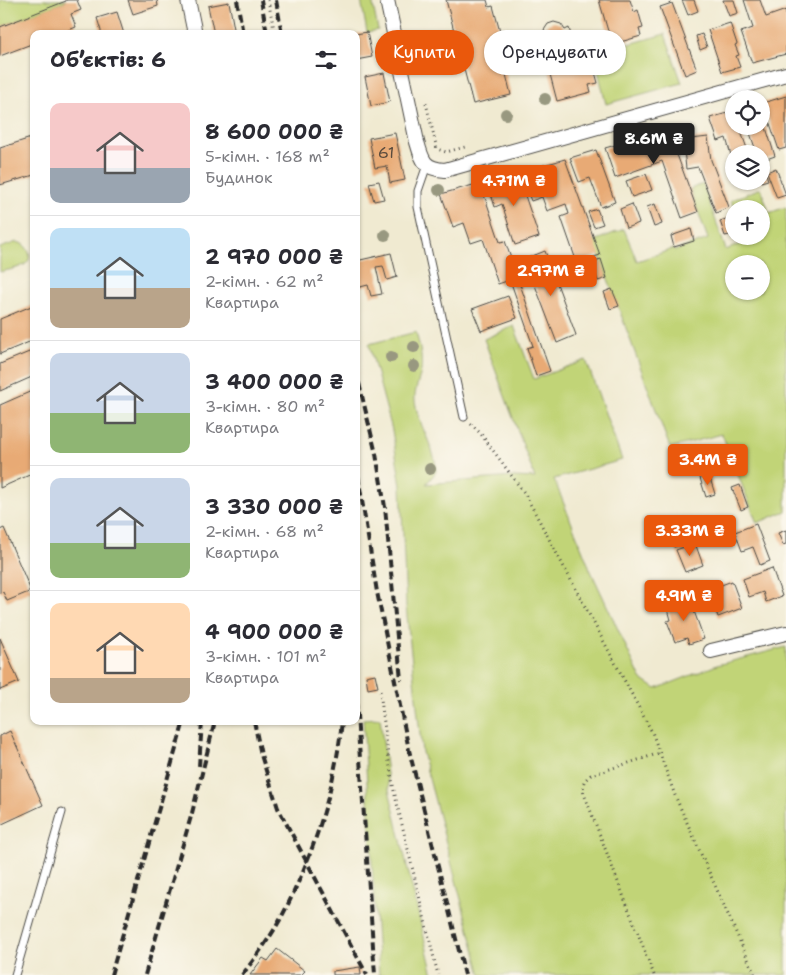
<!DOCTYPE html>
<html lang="uk">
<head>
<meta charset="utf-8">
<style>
	body { margin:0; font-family:"Shantell Sans",sans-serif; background:#f7f7f7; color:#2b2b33; height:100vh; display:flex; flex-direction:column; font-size:19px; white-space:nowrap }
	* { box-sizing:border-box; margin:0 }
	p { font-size:16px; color:#7c7c81 }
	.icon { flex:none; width:28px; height:28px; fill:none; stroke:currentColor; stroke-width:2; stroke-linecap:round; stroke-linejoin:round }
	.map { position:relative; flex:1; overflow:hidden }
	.drawer { position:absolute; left:30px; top:30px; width:330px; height:695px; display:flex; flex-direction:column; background:#fff; border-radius:10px; box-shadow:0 1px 4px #0004 }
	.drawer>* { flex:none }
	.hud { position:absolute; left:375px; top:30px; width:335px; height:45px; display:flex; gap:10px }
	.fabs { position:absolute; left:725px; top:90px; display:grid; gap:10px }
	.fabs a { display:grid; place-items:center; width:45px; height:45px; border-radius:50%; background:#fff; box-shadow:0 1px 4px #0004; font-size:25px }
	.price { position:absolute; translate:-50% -42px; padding:0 11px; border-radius:5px; background:#ea580c; color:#fff; font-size:16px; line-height:32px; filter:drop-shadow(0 1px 2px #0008) }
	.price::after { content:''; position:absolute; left:50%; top:30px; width:15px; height:11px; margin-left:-8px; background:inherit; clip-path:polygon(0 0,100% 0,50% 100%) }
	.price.active { background:#222; color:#fff }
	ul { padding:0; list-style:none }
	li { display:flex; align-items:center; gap:15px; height:125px; padding:0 20px }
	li+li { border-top:1px solid #e1e1e2 }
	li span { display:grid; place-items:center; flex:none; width:140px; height:100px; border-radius:10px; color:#555 }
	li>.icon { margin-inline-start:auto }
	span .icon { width:60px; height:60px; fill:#fffc; stroke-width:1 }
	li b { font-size:21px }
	h2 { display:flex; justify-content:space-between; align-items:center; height:60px; padding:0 20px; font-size:21px }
	.chip { padding:0 18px; border-radius:22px; background:#fff; box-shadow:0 1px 4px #0004; font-size:18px; line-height:45px }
	.chip.active { background:#ea580c; color:#fff }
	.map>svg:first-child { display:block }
	.green { fill:#c1d477; stroke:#768051; fill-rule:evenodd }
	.building { fill:#e8aa74 }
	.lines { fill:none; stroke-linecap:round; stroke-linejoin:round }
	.lane-casing { stroke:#494844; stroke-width:9 }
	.street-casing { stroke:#494844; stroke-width:16 }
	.path { stroke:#494844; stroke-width:3; stroke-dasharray:1 4; stroke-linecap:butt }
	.lane { stroke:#fff; stroke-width:7 }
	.street { stroke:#fff; stroke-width:14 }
	.rail { stroke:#2b2b2b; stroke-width:4; stroke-dasharray:8 4; stroke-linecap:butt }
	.tree { fill:#989880 }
	.labels { text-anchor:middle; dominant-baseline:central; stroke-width:4.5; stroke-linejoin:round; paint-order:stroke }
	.number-label { font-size:16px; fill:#5a4b3d }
</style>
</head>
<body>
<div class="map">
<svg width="786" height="975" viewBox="0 0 786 975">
	<rect width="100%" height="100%" fill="#fbf7ec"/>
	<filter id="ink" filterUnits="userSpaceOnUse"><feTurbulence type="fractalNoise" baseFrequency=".02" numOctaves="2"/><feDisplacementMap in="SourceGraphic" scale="10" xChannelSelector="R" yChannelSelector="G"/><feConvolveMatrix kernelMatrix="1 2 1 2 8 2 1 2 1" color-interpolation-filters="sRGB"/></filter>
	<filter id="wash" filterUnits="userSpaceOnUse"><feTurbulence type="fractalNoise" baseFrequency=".0096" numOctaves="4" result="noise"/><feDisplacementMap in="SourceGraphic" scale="20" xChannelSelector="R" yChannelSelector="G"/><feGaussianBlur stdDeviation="1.12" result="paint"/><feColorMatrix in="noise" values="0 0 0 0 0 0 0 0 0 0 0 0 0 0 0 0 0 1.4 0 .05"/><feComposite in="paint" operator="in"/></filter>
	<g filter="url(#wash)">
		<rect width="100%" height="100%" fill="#f0ead1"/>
		<!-- green -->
		<path class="green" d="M0,0H66V1L0,27Z
			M361,0H372L378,30L367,32Z
			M665,34L682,83L606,104L594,54Z
			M703,184L726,250L745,242L744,236H761V209H734L731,200L761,188L769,213L786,207V511L757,523L722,434L670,448L594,241L624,229L637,261L673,249L674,251L708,239L690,189ZM734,264H761V291H734Z
			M17,242C28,244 35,259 24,265C17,269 7,270 0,272V248Z
			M514,326L534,379L586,360L622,460L554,479L590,569L641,679L656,689L717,665L786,647V975H481L422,752L406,607L401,486L392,430L369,344L416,332C419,344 423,358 421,371C419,381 414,391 415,401C418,424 432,443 436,465V472L426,484L513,477L535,478L484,339Z
			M380,718L389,790L433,975H379L363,719Z"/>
		<g id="blocks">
			<!-- building -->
			<path class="building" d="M66,0H77L81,10L71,14L76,27L59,34H34V43L0,56V27L66,1Z
				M128,0H157L158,6L133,14Z
				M446,0H487L489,7L493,6L509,65L504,66L511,95L473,104Z
				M599,0H630L634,12L638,10L643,28L639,29L641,36L617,43L615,37L610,38Z
				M682,0H694L698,11L688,15Z
				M723,0H734L738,13L729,16Z
				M744,0H760L766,17L786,10V54L752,63L741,32L753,28Z
				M229,2L235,34H214L208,6Z
				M672,3L697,70L685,75L660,7Z
				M117,12L124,34H102L97,18Z
				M554,22L561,24L565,30L569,28L577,57L590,54L598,83L589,85L591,92L557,101L540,36L544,35V30L548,24Z
				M730,23L737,44L735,45L739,55L736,56L740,67L722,72L708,30Z
				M367,32L372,57L356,60V34Z
				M702,34L707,47L700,50L696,36Z
				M384,73L390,102L371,106L365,77Z
				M786,96V148L779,150L763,103Z
				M734,111V126H761L762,115L775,156L761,161V154H757L748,127L740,129L749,154H734L733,162L726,138L718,141L710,118Z
				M668,130L698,212L682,218L662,161L615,178L605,148Z
				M395,133L405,180L390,183L387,166L375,168L369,138Z
				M34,137V175L0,185V148Z
				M708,137L711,160L729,207L716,213L698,167L686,169L683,140Z
				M596,150L615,202L601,207L590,178L579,182L570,158Z
				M565,159L600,255L577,263L561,217L569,214L566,204L547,211L542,197L531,201L520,172Z
				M763,166L768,180L761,182V167Z
				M776,168L786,195L777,198L767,172Z
				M517,172L539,237L515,245L502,204L495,207L487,181Z
				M646,174L652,190L632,197L626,181Z
				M379,181L384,199L374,201L369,183Z
				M480,183L500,242L505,241L550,371L536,376L527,348L533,346L510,280L498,284L483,239L471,243L464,223L453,227L441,194Z
				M632,204L639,223L626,228L620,209Z
				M655,204L662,224L654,227L647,207Z
				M597,209L603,224L594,227L588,212Z
				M732,217L734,234L725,236L720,221Z
				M691,229L694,241L674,247L671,236Z
				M545,251L576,335L557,343L525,259Z
				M391,253L397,277L387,280L383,266L376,267L382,294L371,296L368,285L356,288V261Z
				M601,259L607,278L598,281L591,262Z
				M612,289L619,306L610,309L604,292Z
				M508,296L517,318L481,331L472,309Z
				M34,305V340L0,354V319Z
				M34,350V376L0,391V364Z
				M34,390V473L0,488V405Z
				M709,475L715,494L706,497L700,478Z
				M740,485L748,507L741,510L732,488Z
				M707,518L713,535L701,540L695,522Z
				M756,524L770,561L760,565L753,547L742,551L735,532Z
				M693,526L697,538L674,547L669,535Z
				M4,528L31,591L7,601L3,592L0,593V530Z
				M786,530V544L783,545L778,533Z
				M695,543L703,565L685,572L676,550Z
				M772,568L782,596L766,602L763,592L749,597L743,579Z
				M732,581L742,608L718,617L708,590Z
				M689,597L704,639L689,644L687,638L675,642L667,621L671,620L668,609L675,606L674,602Z
				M0,638L19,682L0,690Z
				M375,674L378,687L368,689L366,676Z
				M10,731L43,805L0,825V736Z
				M277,949L305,971L301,975H250L263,958L268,961Z
				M360,967L361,975H333V971Z"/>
		</g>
	</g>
	<g filter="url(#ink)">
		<use href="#blocks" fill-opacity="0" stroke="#494844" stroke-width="1"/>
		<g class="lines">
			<!-- lane casing -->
			<g class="lane-casing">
				<path id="lane" d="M400,59L420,55
					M427,165L418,191V207L464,417
					M15,975L62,812"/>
			</g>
			<!-- street casing -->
			<g class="street-casing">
				<path id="street" d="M188,0L195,34
					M387,0L417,142C422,160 424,169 445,170L786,74
					M711,651L786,633"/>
			</g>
			<!-- path -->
			<path class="path" d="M268,0L275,34
				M426,103L437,149L446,152L465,147
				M471,424L481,434L525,494L652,732L676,798L755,975
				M380,691L389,762L394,791L438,975
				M654,975L584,794C582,784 584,780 591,775L660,753"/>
			<!-- lane -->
			<use href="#lane" class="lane"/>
			<!-- street -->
			<use href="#street" class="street"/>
			<!-- rail -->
			<path class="rail" d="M237,0L243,34
				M261,0L267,34
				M276,0L282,34
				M356,371L376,454L385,507L401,680
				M356,464L377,592L409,750L465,975
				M356,701L375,975
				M254,721L261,755L278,808L367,975
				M199,766L202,721
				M111,975L184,721
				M145,975L192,813L215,721
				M242,975C256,957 270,938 281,918C313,857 335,789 342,721"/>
		</g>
		<!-- trees -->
		<g class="tree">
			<circle cx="545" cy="99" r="6"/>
			<circle cx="506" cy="114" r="6"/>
			<circle cx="439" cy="190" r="6"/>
			<circle cx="385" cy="235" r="6"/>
			<circle cx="414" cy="347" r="6"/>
			<circle cx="391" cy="357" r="6"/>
			<circle cx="414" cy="366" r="6"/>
			<circle cx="430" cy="469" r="6"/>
		</g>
	</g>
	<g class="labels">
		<!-- number labels -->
		<g class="number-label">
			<text x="386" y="152">61</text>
		</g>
	</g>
</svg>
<div class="fabs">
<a><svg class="icon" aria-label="locate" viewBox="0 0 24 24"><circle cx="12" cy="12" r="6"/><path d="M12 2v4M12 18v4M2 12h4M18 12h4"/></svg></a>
<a><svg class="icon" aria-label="layers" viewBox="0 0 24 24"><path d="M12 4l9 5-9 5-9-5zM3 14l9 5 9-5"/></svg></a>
<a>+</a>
<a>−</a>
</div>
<b class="price active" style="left:654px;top:165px">8.6M ₴</b>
<b class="price" style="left:514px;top:207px">4.71M ₴</b>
<b class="price" style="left:551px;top:297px">2.97M ₴</b>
<b class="price" style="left:708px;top:486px">3.4M ₴</b>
<b class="price" style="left:690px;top:557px">3.33M ₴</b>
<b class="price" style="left:684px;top:622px">4.9M ₴</b>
<div class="hud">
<a class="chip active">Купити</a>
<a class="chip">Орендувати</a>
</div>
<section class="drawer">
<h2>Об’єктів: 6<svg class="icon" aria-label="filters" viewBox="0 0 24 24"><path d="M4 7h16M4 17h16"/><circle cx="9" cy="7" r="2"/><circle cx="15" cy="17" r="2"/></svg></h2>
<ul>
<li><span style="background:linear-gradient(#f6c9c9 65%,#9aa5b1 0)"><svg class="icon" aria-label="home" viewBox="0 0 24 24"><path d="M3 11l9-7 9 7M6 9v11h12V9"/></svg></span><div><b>8 600 000 ₴</b><p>5-кімн. · 168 m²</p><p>Будинок</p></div></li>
<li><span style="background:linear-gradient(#bfe0f5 60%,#b9a48a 0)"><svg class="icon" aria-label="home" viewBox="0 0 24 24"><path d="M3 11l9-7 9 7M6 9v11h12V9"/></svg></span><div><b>2 970 000 ₴</b><p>2-кімн. · 62 m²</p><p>Квартира</p></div></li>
<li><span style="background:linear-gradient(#c9d6e8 60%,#8fb573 0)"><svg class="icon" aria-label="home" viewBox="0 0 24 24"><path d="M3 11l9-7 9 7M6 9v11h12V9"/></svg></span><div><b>3 400 000 ₴</b><p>3-кімн. · 80 m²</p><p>Квартира</p></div></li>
<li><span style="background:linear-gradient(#c9d6e8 65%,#8fb573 0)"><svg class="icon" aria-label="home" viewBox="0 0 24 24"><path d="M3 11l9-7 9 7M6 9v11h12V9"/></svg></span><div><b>3 330 000 ₴</b><p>2-кімн. · 68 m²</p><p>Квартира</p></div></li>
<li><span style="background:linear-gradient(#ffd9b3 75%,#b9a48a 0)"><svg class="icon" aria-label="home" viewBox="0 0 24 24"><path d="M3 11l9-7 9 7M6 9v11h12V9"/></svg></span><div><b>4 900 000 ₴</b><p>3-кімн. · 101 m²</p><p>Квартира</p></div></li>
</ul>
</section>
</div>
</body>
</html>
